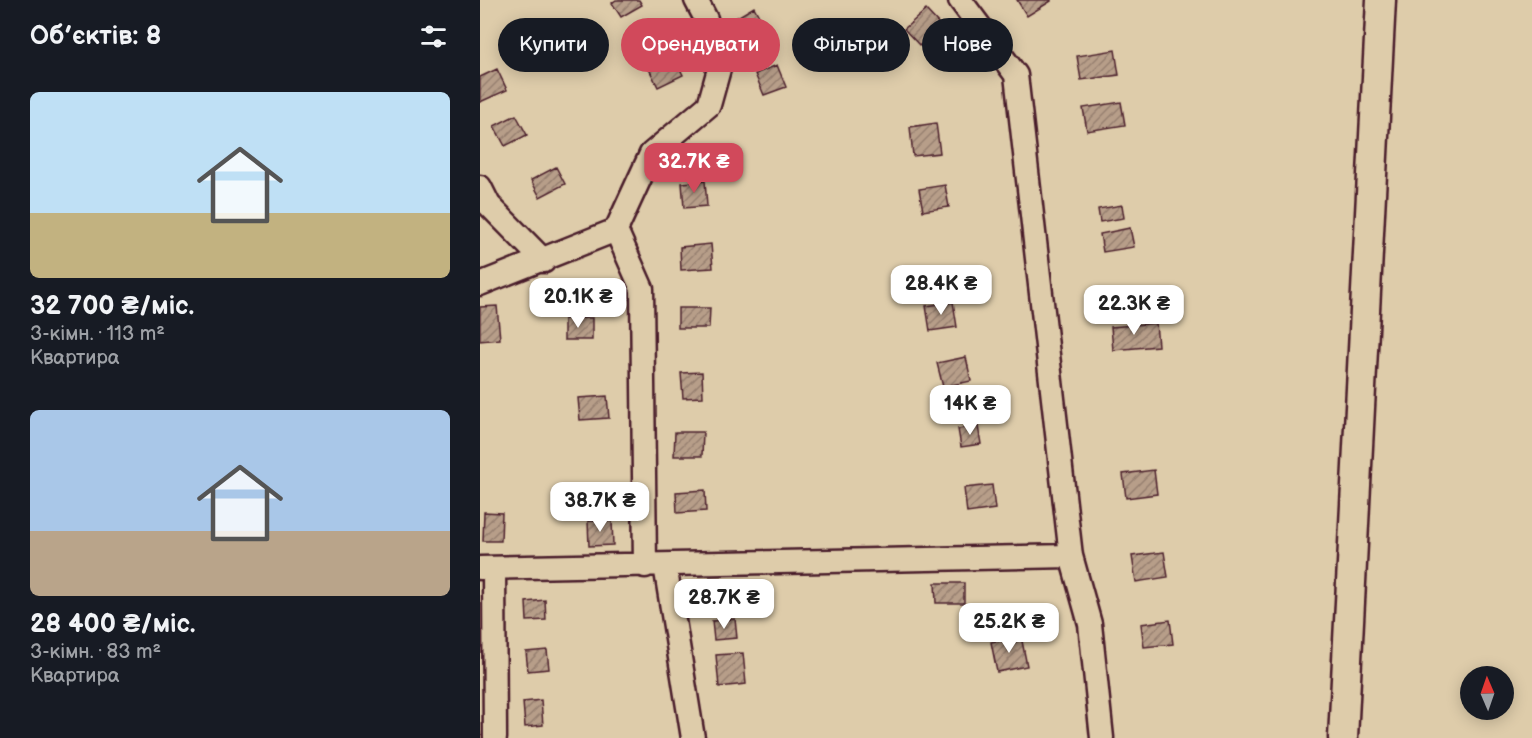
<!DOCTYPE html>
<html lang="uk">
<head>
<meta charset="utf-8">
<style>
	body { margin:0; font-family:"Balsamiq Sans",sans-serif; background:#242831; color:#f1f3f6; height:100vh; display:flex; flex-direction:column; font-size:22px; white-space:nowrap }
	* { box-sizing:border-box; margin:0 }
	p { font-size:20px; color:#9ea1a6 }
	.icon { flex:none; width:33px; height:33px; fill:none; stroke:currentColor; stroke-width:2; stroke-linecap:round; stroke-linejoin:round }
	.map { position:relative; flex:1; overflow:hidden }
	.panel { display:flex; flex-direction:column; background:#171b24; width:480px }
	.panel>* { flex:none }
	.hud { position:absolute; left:18px; top:18px; width:570px; height:54px; display:flex; gap:12px }
	.needle { width:39px; rotate:358deg }
	.controls { position:absolute; left:980px; top:666px; display:grid; gap:12px }
	.controls a { display:grid; place-items:center; width:54px; height:54px; border-radius:50%; background:#171b24; box-shadow:0 3px 15px #0003; font-size:30px }
	.price { position:absolute; translate:-50% -51px; padding:0 14px; border-radius:12px; background:#fff; color:#222; font-size:20px; line-height:39px; filter:drop-shadow(0 2px 3px #0008) }
	.price::after { content:''; position:absolute; left:50%; top:36px; width:18px; height:14px; margin-left:-9px; background:inherit; clip-path:polygon(0 0,100% 0,50% 100%) }
	.price.active { background:#d1495b; color:#fff }
	ul { padding:0; list-style:none }
	li { display:grid; align-content:center; gap:12px; height:318px; padding:0 30px }
	li span { display:grid; place-items:center; height:186px; border-radius:9px; color:#555 }
	li>.icon { margin-inline-start:auto }
	span .icon { width:108px; height:108px; fill:#fffc; stroke-width:1 }
	li b { font-size:26px }
	h2 { display:flex; justify-content:space-between; align-items:center; height:72px; padding:0 30px; font-size:26px }
	.tag { padding:0 21px; border-radius:27px; background:#171b24; box-shadow:0 3px 15px #0003; font-size:21px; line-height:54px }
	.tag.active { background:#d1495b; color:#fff }
	main { display:flex; flex:1; min-height:0 }
	.map>svg:first-child { display:block }
	.building { fill:url(#building-hatch); stroke:#4a1f2b; stroke-width:1.5 }
	.lines { fill:none; stroke-linecap:round; stroke-linejoin:round }
	.minor-casing { stroke:#4a1f2b; stroke-width:27 }
	.tertiary-casing { stroke:#4a1f2b; stroke-width:33 }
	.minor { stroke:#deccaa; stroke-width:22 }
	.tertiary { stroke:#deccaa; stroke-width:28 }
</style>
</head>
<body>
<main>
<section class="panel">
<h2>Об’єктів: 8<svg class="icon" aria-label="filters" viewBox="0 0 24 24"><path d="M4 7h16M4 17h16"/><circle cx="9" cy="7" r="2"/><circle cx="15" cy="17" r="2"/></svg></h2>
<ul>
<li><span style="background:linear-gradient(#bfe0f5 65%,#c2b280 0)"><svg class="icon" aria-label="home" viewBox="0 0 24 24"><path d="M3 11l9-7 9 7M6 9v11h12V9"/></svg></span><div><b>32 700 ₴/міс.</b><p>3-кімн. · 113 m²</p><p>Квартира</p></div></li>
<li><span style="background:linear-gradient(#a9c7e8 65%,#b9a48a 0)"><svg class="icon" aria-label="home" viewBox="0 0 24 24"><path d="M3 11l9-7 9 7M6 9v11h12V9"/></svg></span><div><b>28 400 ₴/міс.</b><p>3-кімн. · 83 m²</p><p>Квартира</p></div></li>
</ul>
</section>
<div class="map">
<svg width="1052" height="738" viewBox="0 0 1052 738">
	<defs>
		<pattern id="building-hatch" width="6" height="6" patternUnits="userSpaceOnUse" patternTransform="scale(1.5)"><rect width="6" height="6" fill="#b79e89"/><path d="M-1 1l2-2M0 6l6-6M5 7l2-2" fill="none" stroke="#978070"/></pattern>
	</defs>
	<rect width="100%" height="100%" fill="#deccaa"/>
	<filter id="ink" filterUnits="userSpaceOnUse"><feTurbulence type="fractalNoise" baseFrequency=".0167" numOctaves="2"/><feDisplacementMap in="SourceGraphic" scale="12" xChannelSelector="R" yChannelSelector="G"/><feConvolveMatrix kernelMatrix="1 2 1 2 8 2 1 2 1" color-interpolation-filters="sRGB"/></filter>
	<g filter="url(#ink)">
		<!-- building -->
		<path class="building" d="M136,0H159L162,5L141,17L132,3Z
			M537,0H571V1L547,16Z
			M274,7L286,29L266,40L254,19Z
			M446,10L461,26L440,46L424,29Z
			M635,50L639,75L601,80L597,56Z
			M191,52L203,75L178,87L167,65Z
			M297,65L306,87L284,95L275,74Z
			M17,69L27,90L0,102V77Z
			M641,102L645,125L607,131L603,108Z
			M36,115L47,135L25,146L14,126Z
			M456,123L460,153L433,156L430,127Z
			M76,167L85,184L60,197L51,180Z
			M225,181L227,206L204,208L202,183Z
			M465,185L469,207L443,211L439,189Z
			M642,205L644,218L620,222L618,209Z
			M650,228L654,247L623,252L620,234Z
			M231,244L233,268L201,270L200,247Z
			M473,302L477,327L450,331L446,306Z
			M17,306L20,339L0,341V307Z
			M198,308H230L229,328H198Z
			M84,318H112V340H84Z
			M676,323L678,346L633,350L631,327Z
			M486,357L491,381L463,387L457,363Z
			M222,372L223,397L203,398L201,373Z
			M127,396L129,418L100,420L98,398Z
			M498,426L501,444L481,447L478,429Z
			M195,432H223L222,456H194Z
			M674,470L677,494L646,498L643,474Z
			M512,485L515,509L487,513L484,488Z
			M225,490L226,511L197,513L196,492Z
			M4,512L22,513L21,541H3Z
			M108,521H132L133,545L109,546Z
			M684,552L688,577L656,582L652,556Z
			M455,583H484V603H456Z
			M65,600L66,620L47,621L46,602Z
			M255,619L257,638L234,640L232,621Z
			M690,620L693,644L664,647L661,624Z
			M541,636L547,666L517,672L511,642Z
			M67,650L69,669L48,671L46,652Z
			M263,653L266,684L239,687L236,655Z
			M61,700L63,725L45,727L43,702Z"/>
		<g class="lines">
			<!-- minor casing -->
			<g class="minor-casing">
				<path id="minor" d="M480,0L536,75L591,556L610,624L622,738
					M0,187L9,205L64,261
					M136,230L162,289L165,566
					M0,284L136,230L171,154L229,105L239,69L226,19L216,0
					M185,565L213,738
					M0,568L591,556
					M14,568L15,738"/>
			</g>
			<!-- tertiary casing -->
			<g class="tertiary-casing">
				<path id="tertiary" d="M863,738L901,0"/>
			</g>
			<!-- minor -->
			<use href="#minor" class="minor"/>
			<!-- tertiary -->
			<use href="#tertiary" class="tertiary"/>
		</g>
	</g>
</svg>
<div class="controls">
<a><svg class="needle" viewBox="-14 -14 28 28"><path d="M0-13l5 13h-10z" fill="#e53935"/><path d="M0 13l5-13h-10z" fill="#9ea1a6"/></svg></a>
</div>
<b class="price active" style="left:214px;top:194px">32.7K ₴</b>
<b class="price" style="left:461px;top:316px">28.4K ₴</b>
<b class="price" style="left:98px;top:329px">20.1K ₴</b>
<b class="price" style="left:654px;top:336px">22.3K ₴</b>
<b class="price" style="left:490px;top:436px">14K ₴</b>
<b class="price" style="left:120px;top:533px">38.7K ₴</b>
<b class="price" style="left:244px;top:630px">28.7K ₴</b>
<b class="price" style="left:529px;top:654px">25.2K ₴</b>
<div class="hud">
<a class="tag">Купити</a>
<a class="tag active">Орендувати</a>
<a class="tag">Фільтри</a>
<a class="tag">Нове</a>
</div>
</div>
</main>
</body>
</html>
